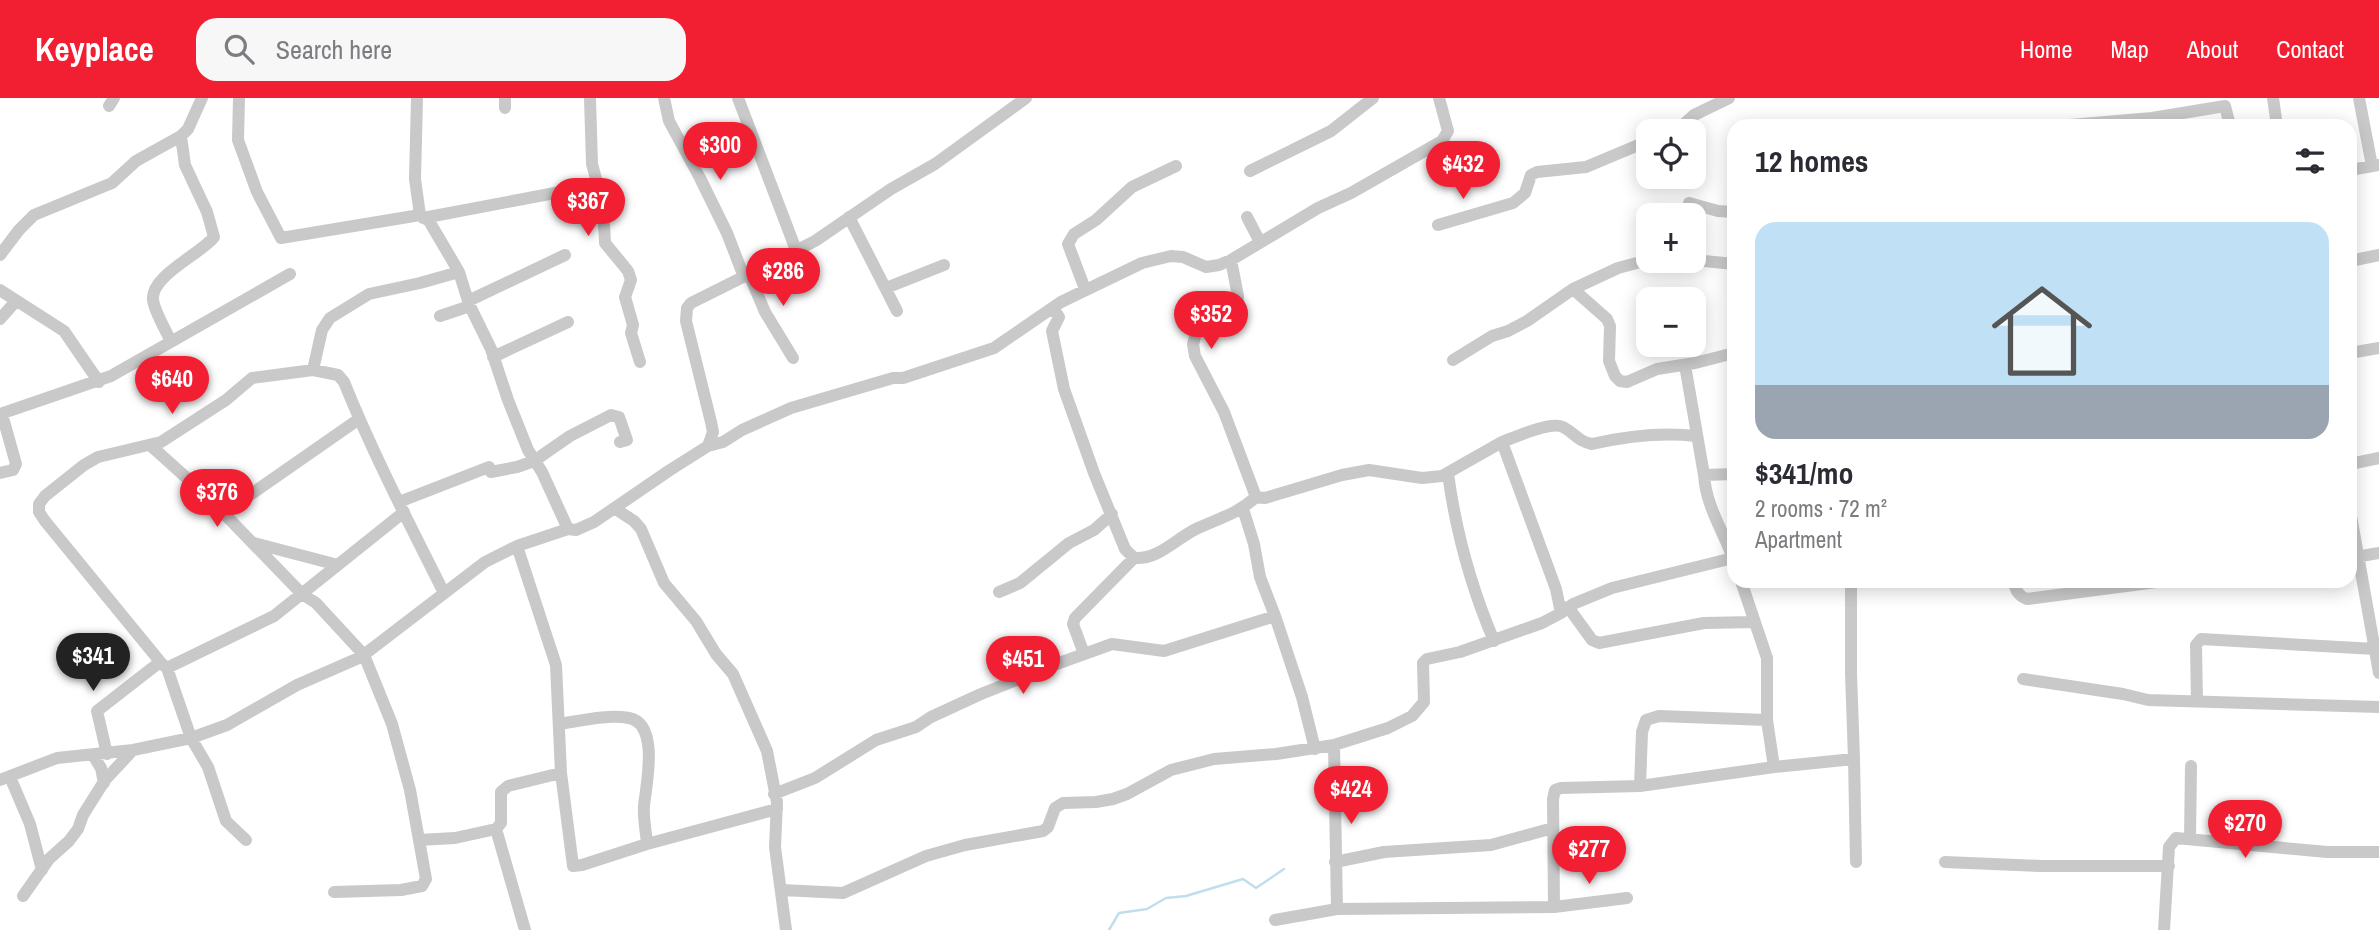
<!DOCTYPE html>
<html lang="en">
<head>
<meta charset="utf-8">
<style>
	body { margin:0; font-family:"Archivo Narrow",sans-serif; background:#f7f7f7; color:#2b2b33; height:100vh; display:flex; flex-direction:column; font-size:26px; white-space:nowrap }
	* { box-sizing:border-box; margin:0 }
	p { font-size:23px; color:#7c7c81 }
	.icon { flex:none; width:38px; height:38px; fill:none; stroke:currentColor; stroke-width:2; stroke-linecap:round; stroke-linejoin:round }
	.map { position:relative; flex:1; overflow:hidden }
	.panel { position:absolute; left:1727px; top:21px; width:630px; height:469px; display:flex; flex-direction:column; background:#fff; border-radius:21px; box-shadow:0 4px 18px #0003 }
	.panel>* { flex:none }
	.buttons { position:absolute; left:1636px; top:21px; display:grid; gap:14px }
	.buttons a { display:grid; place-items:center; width:70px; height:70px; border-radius:14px; background:#fff; box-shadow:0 4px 18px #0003; font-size:35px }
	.price { position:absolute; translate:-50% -60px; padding:0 16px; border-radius:24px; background:#f21f33; color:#fff; font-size:23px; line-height:46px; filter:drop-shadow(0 2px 4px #0008) }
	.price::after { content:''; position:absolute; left:50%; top:42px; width:21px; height:16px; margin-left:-10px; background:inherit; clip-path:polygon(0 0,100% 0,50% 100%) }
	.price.active { background:#222; color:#fff }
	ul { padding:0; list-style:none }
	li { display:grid; align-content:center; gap:14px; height:371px; padding:0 28px }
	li+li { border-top:2px solid #e1e1e2 }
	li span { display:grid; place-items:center; height:217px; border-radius:21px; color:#555 }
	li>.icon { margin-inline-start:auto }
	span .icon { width:126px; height:126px; fill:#fffc; stroke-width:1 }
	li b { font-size:30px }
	h2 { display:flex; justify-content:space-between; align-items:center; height:84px; padding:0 28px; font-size:30px }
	header { display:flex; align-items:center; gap:42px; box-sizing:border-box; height:98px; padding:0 35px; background:#f21f33; color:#fff }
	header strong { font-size:33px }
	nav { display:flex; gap:38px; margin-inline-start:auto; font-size:24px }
	.search { width:490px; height:63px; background:#f7f7f7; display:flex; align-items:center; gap:18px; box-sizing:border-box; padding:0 24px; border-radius:21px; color:#7c7c81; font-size:26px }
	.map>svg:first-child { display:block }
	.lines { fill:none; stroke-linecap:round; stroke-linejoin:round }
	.stream { stroke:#c2deed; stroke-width:2.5 }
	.minor { stroke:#c9c9c9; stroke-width:12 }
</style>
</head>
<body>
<header>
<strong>Keyplace</strong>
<div class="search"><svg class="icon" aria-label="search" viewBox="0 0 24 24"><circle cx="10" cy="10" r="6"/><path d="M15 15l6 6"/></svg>Search here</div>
<nav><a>Home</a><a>Map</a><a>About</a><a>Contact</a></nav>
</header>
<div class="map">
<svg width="2379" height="832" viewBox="0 0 2379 832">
	<rect width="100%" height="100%" fill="#fff"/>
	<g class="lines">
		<!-- stream -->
		<path class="stream" d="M1109,832L1119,815L1147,811L1166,800L1186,798L1243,781L1256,790L1284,771"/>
		<!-- minor -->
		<path class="minor" d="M239,0L238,42L257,94L281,140L420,117
			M417,0L415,81L420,117L429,123L459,174L469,206L491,251L508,302L528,352L542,374L568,431
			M505,0V10
			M590,0L592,66L603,106L605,145L628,173L631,182L625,199L633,227L631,235L640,264
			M664,0L669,23L700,80L727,135L744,179
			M738,0L796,152
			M2273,0L2277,28
			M2359,0L2372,68
			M109,8L114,0
			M2058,28L2152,20L2225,8L2230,28
			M1670,33L1682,28L1694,17L1729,0
			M2350,72L2379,67
			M1250,73L1331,33L1373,0
			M1689,105L1718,113L1734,114
			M849,119L897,213
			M1247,119L1260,144
			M423,120L597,87
			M1438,127L1513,105L1525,95L1531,77L1537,74L1586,69L1648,43
			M0,157L19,132L34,117L112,85L136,63L181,38L188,31L202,0
			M1231,162L1238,198L1237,207L1199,226L1193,246L1195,258L1224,314L1256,399L1265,400L1342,377L1369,372L1422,380L1442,378L1502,344L1556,491L1561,515
			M1694,162L1734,166
			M2350,163L2379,157
			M749,176L765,214L793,260
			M886,190L944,167
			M1085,191L1068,146L1074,136L1096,122L1132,89L1176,68
			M1573,191L1618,170L1648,162
			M0,192L64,233L99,284
			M468,203L565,157
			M1053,210L1059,219L1052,233L1064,291L1094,375L1125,451L1134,460C1159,462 1176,440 1198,430C1220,420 1237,416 1256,399
			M440,218L470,208
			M0,221L16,203
			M171,244C166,232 155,215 153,202C150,178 201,156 214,139L207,114L185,67L181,38
			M2350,255L2379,250
			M493,259L568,224
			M1453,262L1492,238L1508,233L1527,223L1573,191L1607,221L1610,228L1609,263L1615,278L1620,283L1627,284L1657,271L1695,265L1734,255
			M1685,267L1704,377
			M313,272L322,232L330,220L369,196L420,185L459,174
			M0,316L111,278L290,176
			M1502,344C1515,339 1551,323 1563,329C1575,335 1577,343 1592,346C1627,338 1661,334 1696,338
			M150,347L209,400L302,496L316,505L364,557L392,626L410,692L426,781L422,788L401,792L334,794
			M708,348L713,334L711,324L686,223L687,210L691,205L815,143L891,91L935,66L1026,0
			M2350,366L2379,360
			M0,375L13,372L16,366L2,316
			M1448,376C1456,434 1471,489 1494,543
			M1734,376L1704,377C1706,409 1724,434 1734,463
			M399,404L489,369L491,374L517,369L534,363L570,338L611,317L619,319L627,342L620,344
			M614,410L634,423L641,431L664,485L696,523L716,556L733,576L767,653L777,704L775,749L786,832
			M1243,411L1254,446L1260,479L1275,518L1302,599L1315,651
			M2350,412L2379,575
			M404,414L274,518L167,570L162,566L45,423L39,414V406L45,398L84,367L98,359L161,344L226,302L252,280L313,272L338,277L344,284C373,356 409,425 444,495
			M224,415L359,321
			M254,445L338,467
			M517,448L556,567L561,675L573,768L582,767L647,746L777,711
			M2350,460L2379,455
			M1741,483L1767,560V622L1774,669
			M2013,483C2016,492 2018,498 2027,501L2164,483
			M999,494L1020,485L1069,445L1094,432L1112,416
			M1568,509L1592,542L1599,545L1704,525L1754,524
			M1084,556L1073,526L1075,520L1134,460
			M167,570L191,640L208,669L226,723L246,742
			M2023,581L2123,596L2148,602L2379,609
			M2197,603L2196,547L2201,541L2375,551
			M559,626C580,623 607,616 629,620C660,626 646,687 644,708C643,720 646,733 647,746
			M1334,647L1337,811
			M107,656L97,613L160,564
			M93,657L101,670L104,685
			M1854,661L1856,764
			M10,679L30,726L42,772
			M0,682L57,660L133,652L191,640L227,627L297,587L361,559L485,464L517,448L568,431L576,432L594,424L670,372L708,348L723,344L742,332L791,310L893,280H903L994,250L1061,204L1142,165L1171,158L1183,159L1206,169L1219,167L1231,162L1318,110L1351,95L1442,43L1448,33L1439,0
			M1640,688L1642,634L1646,622L1659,618L1767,622
			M774,696L815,680L876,642L916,629L931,619L981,596L1062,564L1112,546L1164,553L1275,518
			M2190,740L2191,668
			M419,742L455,740L496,731
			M1335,764L1384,754L1491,747L1553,730
			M1945,764L2041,768H2169
			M782,792L843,795L926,758L965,747L1043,733L1048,729L1055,710L1063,705L1096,704L1113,701L1127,696L1171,672L1214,661L1276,656L1334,647L1388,630L1412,618L1424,604L1423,565L1427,561L1460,554L1542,525L1561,515L1573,506L1612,490L1733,460
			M23,798L49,761L69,743L78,731L83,717L105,682L133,652
			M1554,809L1553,701L1555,692L1561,690L1640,688L1774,669L1854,661L1851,575V483
			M1275,822L1337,811L1554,809L1627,800
			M525,832L496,731L501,725V694L508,688L561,675
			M2164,832L2169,749L2176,740L2327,754H2379"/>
	</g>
</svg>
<div class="buttons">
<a><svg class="icon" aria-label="locate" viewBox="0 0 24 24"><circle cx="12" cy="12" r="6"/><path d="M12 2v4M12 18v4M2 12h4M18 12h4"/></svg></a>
<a>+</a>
<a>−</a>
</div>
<b class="price" style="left:720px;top:84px">$300</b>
<b class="price" style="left:1463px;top:103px">$432</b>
<b class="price" style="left:588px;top:140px">$367</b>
<b class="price" style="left:783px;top:210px">$286</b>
<b class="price" style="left:1211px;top:253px">$352</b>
<b class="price" style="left:172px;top:318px">$640</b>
<b class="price" style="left:217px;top:431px">$376</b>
<b class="price active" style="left:93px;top:595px">$341</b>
<b class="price" style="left:1023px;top:598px">$451</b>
<b class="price" style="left:1351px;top:728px">$424</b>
<b class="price" style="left:2245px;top:762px">$270</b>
<b class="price" style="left:1589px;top:788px">$277</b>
<section class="panel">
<h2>12 homes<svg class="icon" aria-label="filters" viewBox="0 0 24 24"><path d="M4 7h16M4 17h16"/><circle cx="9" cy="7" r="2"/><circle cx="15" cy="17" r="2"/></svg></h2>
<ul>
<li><span style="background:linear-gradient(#bfe0f5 75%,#9aa5b1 0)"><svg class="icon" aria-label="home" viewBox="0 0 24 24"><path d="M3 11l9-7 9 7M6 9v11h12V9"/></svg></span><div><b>$341/mo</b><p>2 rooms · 72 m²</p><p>Apartment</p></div></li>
</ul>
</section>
</div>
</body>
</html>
